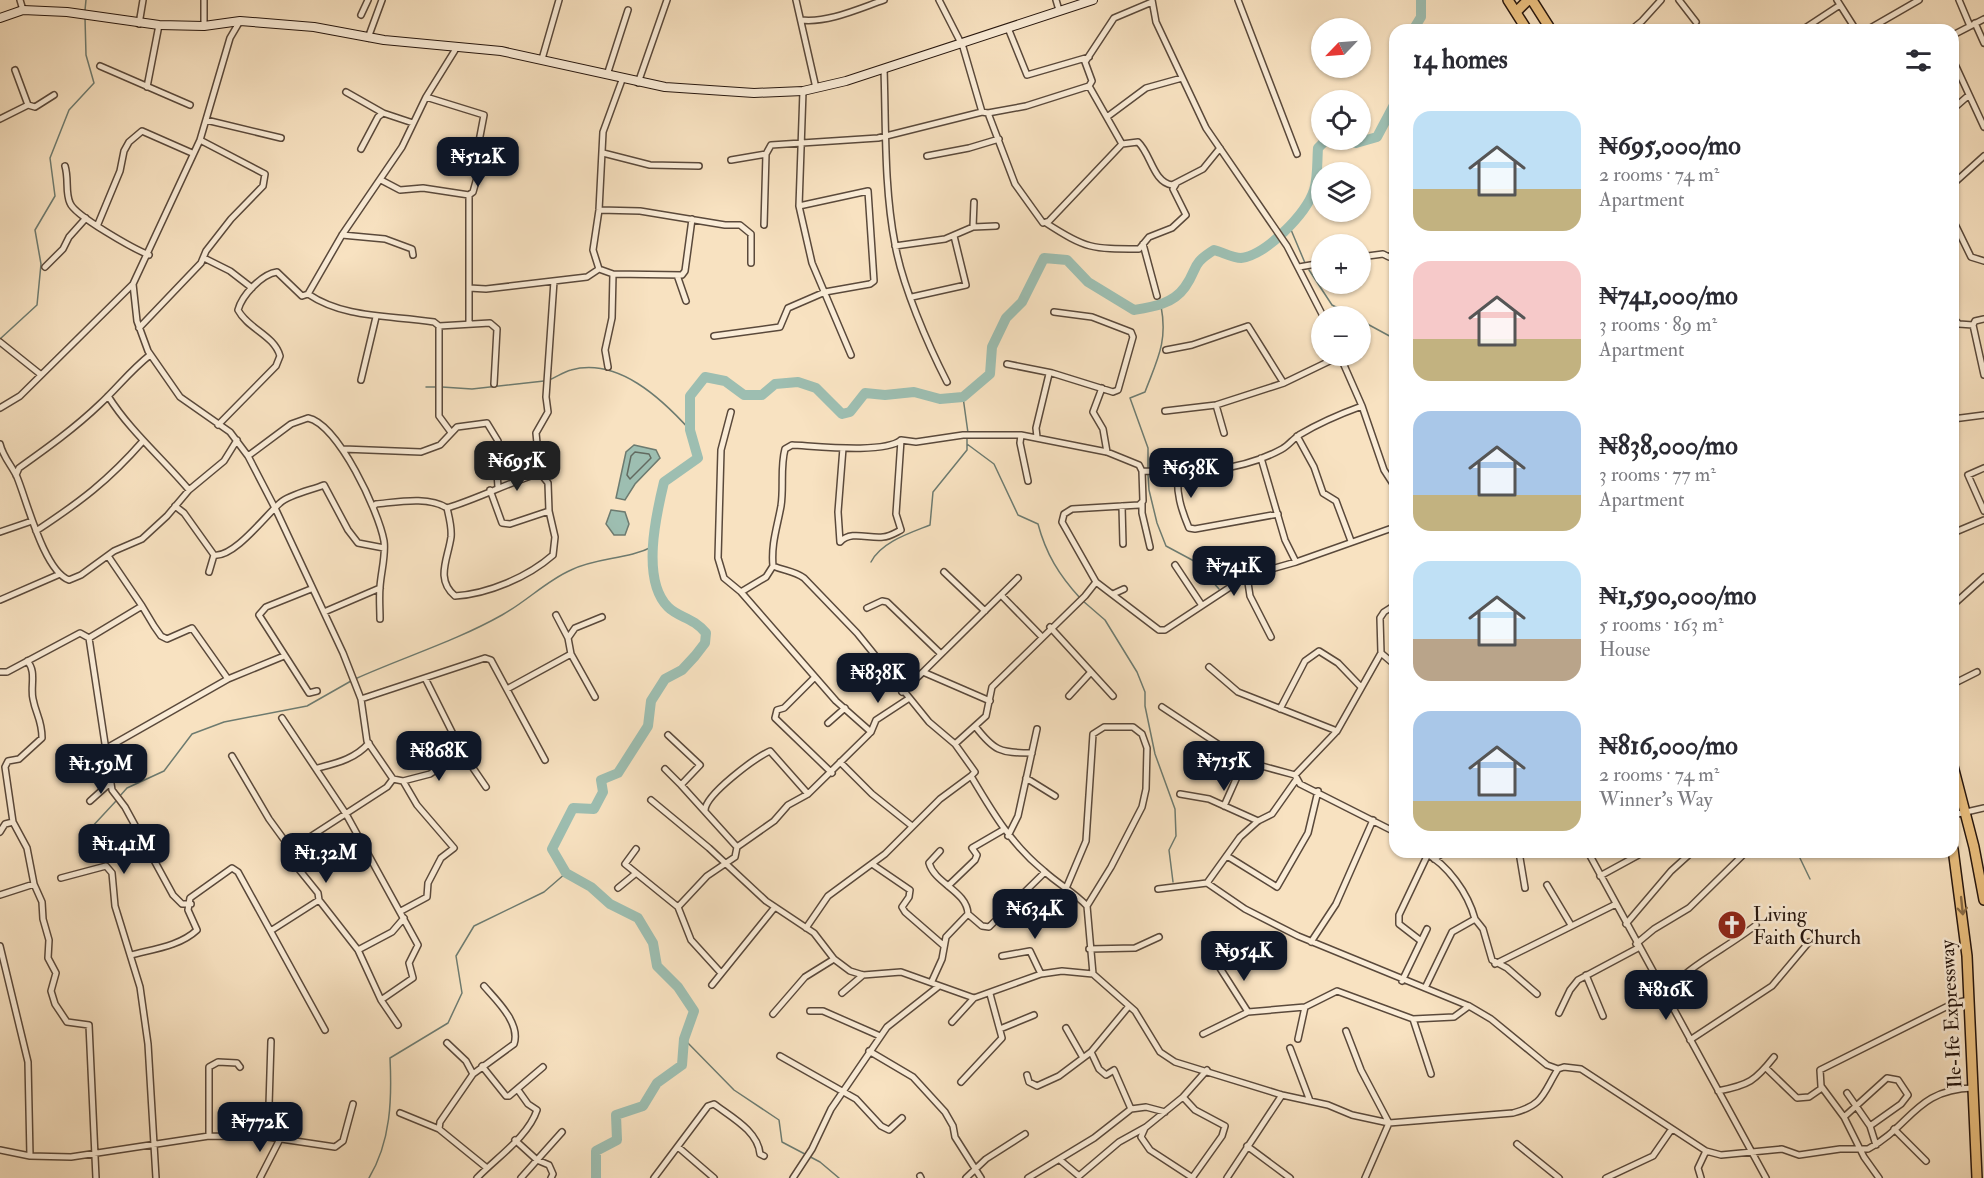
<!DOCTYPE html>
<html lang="en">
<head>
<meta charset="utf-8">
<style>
	body { margin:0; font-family:"IM FELL Double Pica",serif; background:#f7f7f7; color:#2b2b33; height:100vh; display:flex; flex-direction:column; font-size:22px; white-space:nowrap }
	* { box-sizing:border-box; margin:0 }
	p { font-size:20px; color:#7c7c81 }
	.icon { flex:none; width:33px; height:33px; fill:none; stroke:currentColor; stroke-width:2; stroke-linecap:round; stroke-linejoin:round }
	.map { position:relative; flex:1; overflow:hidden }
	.side { position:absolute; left:1389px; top:24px; width:570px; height:834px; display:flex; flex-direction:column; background:#fff; border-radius:18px; box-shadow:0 2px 4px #0004 }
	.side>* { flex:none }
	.needle { width:39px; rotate:245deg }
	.tools { position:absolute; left:1311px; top:18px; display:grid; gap:12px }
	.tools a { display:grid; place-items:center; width:60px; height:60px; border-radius:50%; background:#fff; box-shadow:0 2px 4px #0004; font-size:30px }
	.price { position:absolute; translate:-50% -51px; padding:0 14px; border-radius:12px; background:#111827; color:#fff; font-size:20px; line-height:39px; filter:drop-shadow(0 2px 3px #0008) }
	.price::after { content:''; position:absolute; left:50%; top:36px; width:18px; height:14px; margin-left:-9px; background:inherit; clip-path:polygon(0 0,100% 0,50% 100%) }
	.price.on { background:#222; color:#fff }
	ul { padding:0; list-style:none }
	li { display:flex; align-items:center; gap:18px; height:150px; padding:0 24px }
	li span { display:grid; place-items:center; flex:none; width:168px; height:120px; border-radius:18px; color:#555 }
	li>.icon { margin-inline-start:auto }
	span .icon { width:72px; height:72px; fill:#fffc; stroke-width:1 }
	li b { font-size:26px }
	h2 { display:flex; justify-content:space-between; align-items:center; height:72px; padding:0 24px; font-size:26px }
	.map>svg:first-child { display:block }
	.water { fill:#9dbeb1; stroke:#6d7b70; stroke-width:1.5 }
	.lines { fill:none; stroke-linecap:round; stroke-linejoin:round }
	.shore { stroke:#626a60; stroke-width:1.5 }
	.stream { stroke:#6d7b70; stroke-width:1.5 }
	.river { stroke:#9dbeb1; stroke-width:10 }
	.street-casing { stroke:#5a493b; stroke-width:8 }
	.secondary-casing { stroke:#26160e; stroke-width:10 }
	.highway-casing { stroke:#26160e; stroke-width:12 }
	.street { stroke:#faecd7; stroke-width:5 }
	.secondary { stroke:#faecd7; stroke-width:8 }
	.highway { stroke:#ecc180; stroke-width:9 }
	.oneway { stroke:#896c47 }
	.labels { text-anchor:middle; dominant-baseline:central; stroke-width:5; stroke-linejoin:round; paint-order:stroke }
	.poi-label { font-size:20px; fill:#26160e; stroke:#faecd7; text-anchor:start }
	.street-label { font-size:20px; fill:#26160e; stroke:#faecd7 }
</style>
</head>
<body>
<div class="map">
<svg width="1984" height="1178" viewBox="0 0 1984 1178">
	<rect width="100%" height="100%" fill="#f8e2c1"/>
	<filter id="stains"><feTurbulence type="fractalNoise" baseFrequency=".00333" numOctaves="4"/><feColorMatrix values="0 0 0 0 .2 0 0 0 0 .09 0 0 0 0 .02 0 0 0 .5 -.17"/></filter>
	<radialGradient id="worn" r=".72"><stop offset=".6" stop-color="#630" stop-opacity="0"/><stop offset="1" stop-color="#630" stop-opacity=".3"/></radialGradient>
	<!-- water -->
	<path class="water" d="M634,445L656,450L660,458L635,484L625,500L616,498L626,452Z
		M611,510L625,512L629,524L625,535H614L606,524Z"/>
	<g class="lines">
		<!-- shore -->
		<path class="shore" d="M635,452L649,454L651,458L630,479L627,475L631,456Z"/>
		<!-- stream -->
		<path class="stream" d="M85,10L86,0
			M1699,24L1704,30
			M1289,225L1305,263
			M1309,270L1332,305L1354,316
			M1360,320L1395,339
			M0,339L37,305L41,264L35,230L55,196L50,158L69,110L94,83L86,55L85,18
			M549,380C557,377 563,372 571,370C618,357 662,399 690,430
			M426,387H437
			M442,387L472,389L544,381
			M963,397L968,433
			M967,444L994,464L1018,515L1038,524C1046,554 1059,575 1080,598
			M1148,470V448L1130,398L1145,392C1157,360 1168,342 1161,306
			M1148,475L1149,490L1157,523L1166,546L1194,561L1219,589
			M871,562C881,542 910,533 930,525L933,492L967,450V438
			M1083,601L1105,620L1137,672L1145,692V706L1155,754L1175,809L1176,836L1169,850L1173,882
			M355,679C404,657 456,641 502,615C526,602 546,581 571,570C598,557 627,560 654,546
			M119,797L127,788L164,771L192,734L224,722L307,706L351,681
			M90,829L116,801
			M1797,852L1810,879
			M684,1039L734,1090L779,1120L782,1142L820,1162L839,1178
			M369,1178C391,1141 392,1099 390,1058L448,1023L462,993L456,956L474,926L544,892L566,873"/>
		<!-- river -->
		<path class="river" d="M1413,30L1421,17V0
			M1345,140L1356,143L1377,137L1395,103
			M596,1178V1151L617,1140L616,1115L643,1106L657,1083L682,1065L684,1039L694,1011L678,987L657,966L653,943L638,918L610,904L591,887L566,873L552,849L573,808L594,809L603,792L601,780L618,773L648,726L651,701L665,679L682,670L695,656L705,643L706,633C693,617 679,618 668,607C641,580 656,515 664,482L698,458L690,430V396L705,377L725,381L744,395H762L775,384L798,382L816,388L842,414L850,412L865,393L885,395L914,392L940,399L963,397L990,374L992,347L1006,318L1022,302L1044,258L1067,260L1088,282L1134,310C1153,307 1173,304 1185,287C1199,267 1190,265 1214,250C1222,252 1233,258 1241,258C1266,255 1306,214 1314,190C1318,178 1317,161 1318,148L1326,140"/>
		<!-- street casing -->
		<g class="street-casing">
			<path id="street" d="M20,0L23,10
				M796,0L816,88
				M939,0L963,47L982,112L988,113L1015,184L1043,223L1049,221L1122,144L1138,142C1151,154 1153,182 1172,185L1203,169L1220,148
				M1056,0L1059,10
				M1152,0L1156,22L1206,128L1287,246L1323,316
				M1238,0L1297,154
				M1679,0L1696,22
				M1837,0L1856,30
				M1959,0L1970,26
				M361,15L368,0
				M801,20C828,23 858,9 884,0
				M240,21L230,38L200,140L133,284L137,321L148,351L180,397L230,432L248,456L276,510L343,653L361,699L367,741L393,779L403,781L417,805L454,848L441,858L428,883L427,897L401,911
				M1975,23L1984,43
				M139,24L143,0
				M204,26V0
				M1008,28L1027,75L1089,57
				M1631,30L1642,21L1661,0
				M1802,30L1840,5
				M1867,30L1919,0
				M1953,35L1984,19
				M368,38L382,0
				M542,59L559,0
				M1953,60L1984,127
				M100,66L190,105
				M884,69C886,127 884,187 895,244C902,285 928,345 947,382
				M15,70L28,105
				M607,75L628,10
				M638,83L667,0
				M1089,86L1092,81L1085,62L1114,18L1152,2
				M147,87L159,25
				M803,91L799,206L812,263L851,355
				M346,92L383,113L413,123
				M426,97L484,115L477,152
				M1953,109L1969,95
				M988,113L1026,106L1089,86L1122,144
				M1107,117L1146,88L1182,78
				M0,119L28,105L35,107L54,95
				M206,120L281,138
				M361,149L378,117L383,113
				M603,153L650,165L699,166
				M927,156L969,148L999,139
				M731,160L766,154
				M65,166C69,179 65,192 70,203C75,216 134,249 149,255
				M381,180L400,190L423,188L469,195V324
				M1953,184L1984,156
				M469,195L473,192L480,167
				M599,210L640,211L725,225H740L751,234V263
				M1953,220L1971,257L1984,261
				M1046,223C1086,249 1092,249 1139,249L1149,237L1172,228L1186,215L1173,189L1176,184
				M98,224L120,171L124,151L129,142L142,131L192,153
				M764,225L766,154L771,145L878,138L982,112
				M973,227L974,202
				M342,235L385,239L412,249L413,255
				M1143,244L1157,296
				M895,246L945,239L973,227L996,226
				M1360,257L1383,254L1389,257L1395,253
				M204,258L230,271L252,288
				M45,267L63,249L69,237L86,218
				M1299,267L1322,263
				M613,274L682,275L685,271L692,219
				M677,275L686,301
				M469,288L486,289L587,277L599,269
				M1953,293L1955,299L1953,315
				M308,294L342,235L402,147L426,97L457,47
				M912,297L966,285L954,236
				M1953,318L1959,324L1973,325
				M1984,319L1975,321L1973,325L1984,375
				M439,326V416L450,431
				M139,328L201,263L206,251L231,219L263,186L265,174L200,140
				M714,336L780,327L788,308L825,292L870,284L874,281L868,191L799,206
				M0,342L40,374
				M1166,350L1192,345L1248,326L1283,382
				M1340,356L1362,406L1384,470L1395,487
				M1007,364L1052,373L1113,392L1118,390L1133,337L1131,332L1092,317L1054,312
				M608,367L605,350L612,318L613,274L599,269L593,250L599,210L603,132L622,80
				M361,380L376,317
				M1102,388L1093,412L1103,429L1107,452
				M108,396C130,431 162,458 189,490
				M1216,405L1224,433
				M1362,406C1340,414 1319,423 1299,435C1293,439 1288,446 1282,449C1238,473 1190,473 1142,471L1139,465L1107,452L1021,435H963L916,442L901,440C885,454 815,446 792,445L785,449C780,468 784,487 781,506C777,528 771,544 773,566C785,571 794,571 804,578L857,633L929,722L955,744L975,772L971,776C993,813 1011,844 1044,871C1058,884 1074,892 1087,906L1093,974L1135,1011L1160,1052L1175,1062L1282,1095L1328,1105L1352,1115L1389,1123L1513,1113C1544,1105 1543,1093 1558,1069L1564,1067L1581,1069L1706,1151L1721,1155L1782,1149L1799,1155L1840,1149H1868C1910,1127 1916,1089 1973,1088
				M0,408L20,396L133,284
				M1165,411L1216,405L1284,383L1340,356
				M731,412L721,450L718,558L724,578L741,592L836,701L871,732
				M1953,419L1984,415
				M218,425L276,366L280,356C274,335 248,329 238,310C242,295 262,274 277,272L302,296L308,294C345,319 391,315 434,322L439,326L490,323L497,329L494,384
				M1021,435L1020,443L1028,481
				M1297,436L1314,467L1323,493L1336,501L1351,541
				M1037,437L1036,428L1049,374
				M0,444C3,457 12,466 17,477C27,501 44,571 69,580L81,575L114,551L142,539L167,516L189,490L224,461L237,440
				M843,448L838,512L840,542C851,530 869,539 883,537C889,537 895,533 901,530L896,514L901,440
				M343,449L421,452L440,445L457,427L487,423L498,441L496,459L498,487
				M248,456L291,424L308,418C338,424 379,512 384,541C386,555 381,572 380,587C379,598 380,609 380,619
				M1261,458L1285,540L1296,562
				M1984,468L1968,475L1984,511
				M1142,471L1143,501L1139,505L1072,509L1064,514L1062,522L1096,582L1159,630H1165L1247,576L1296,562L1395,527
				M1178,472C1176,493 1181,509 1189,528L1195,529L1278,514
				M16,475L19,468C47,448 75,428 100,404C117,388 131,370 150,355
				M490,490L502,523L510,524L549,511L548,483L540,473L536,433L548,412L546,397L554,281
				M1142,503V513L1150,547
				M175,506L184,513L214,555
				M1122,506L1123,544
				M373,507L376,504C398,502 428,496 447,508C449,517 452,527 451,537C448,559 435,579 455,596C488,594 528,577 553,555L555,537L549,511
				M447,508C480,498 507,483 540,473
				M36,531C80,502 108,481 143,441
				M0,532L32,521
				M1953,533L1984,520
				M1175,565L1201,604
				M209,572L214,555C234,558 266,515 280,503C290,494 312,490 324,485L348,530L358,543L384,548
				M944,572L985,611
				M1247,576L1250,596L1271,637
				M311,589L266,607L259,615L309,693L317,691
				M741,592L766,577L773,566
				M1113,594L1124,589
				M1002,596L1042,637
				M0,600L60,574
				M1953,605L1984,577
				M142,606L154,626L161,636L167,639L192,628L228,679
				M867,608L882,601L887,602L941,654
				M324,612L380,588
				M556,615L568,638
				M1050,627L1113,696
				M89,638L142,606L108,556
				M1381,653L1395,665
				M571,654L595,697
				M27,661C37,671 30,687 33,699C36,715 42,720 42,738L19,759L8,761L5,767L13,822L27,848L34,884L42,902L43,919L49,940L48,958L56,973L51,991L55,1004L67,1022L89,1025L96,1178
				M1209,667L1238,692L1337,731
				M0,672H7L80,633L89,638L112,790L125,807L173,895L182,904H191
				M923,672L1018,578
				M815,677L784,708L777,710L775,718L832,773
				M425,678L462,752L486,787
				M1953,684L1977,672
				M507,689L571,654L568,638L575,628L602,617
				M902,692L923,672L990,701
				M1069,696L1091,672
				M361,699L485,658L491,660L545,760
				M1162,707L1230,752L1258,765L1295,775L1300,784L1395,832
				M1280,709L1305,661L1319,651L1338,663L1361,687
				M282,718L346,814L418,945L409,963L413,978L381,1000
				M828,723L845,708
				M975,726C994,751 1000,753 1032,753
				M668,735L700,765L681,785L737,847L735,857L707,876L678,907L691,940L721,973
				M955,744L986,716L992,687L1085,596L1096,582
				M105,749L228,679L284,656
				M232,756L269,819L293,852V862L318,893L319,900L358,950L381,1000L398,1025
				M840,762L872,794L912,826
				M318,768C337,763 355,759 369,743
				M665,769L681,785
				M1295,775L1337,731L1381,653L1380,618L1384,612L1395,605
				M1026,778L1055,796
				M403,781L430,774L462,752
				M1180,794L1209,799L1258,821
				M651,800L709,848L766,901L814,933L834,959L850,971L863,975L901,972L974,998L1041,974L1062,971L1093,974
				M90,801L110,783
				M1224,806L1245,759
				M705,810C706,794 755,758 770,751L808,794
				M1953,815L1984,808
				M0,832L5,824L13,822
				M1008,836L1018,816L1037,729
				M737,847L774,821L788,805L808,794L871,732L876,720L908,699
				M636,849L625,864L678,907
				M293,852L296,846L387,787L393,779
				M1424,852C1448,865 1468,893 1475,919
				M1519,852L1525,888
				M1588,852L1766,1178
				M1227,856L1277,887L1308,833L1318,791
				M1434,859L1445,852
				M872,864L910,890L909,897L902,907L905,912L943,945
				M1600,876L1644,852
				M61,878L106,866L112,873L115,906L140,987L148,1044L156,1178
				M1207,883L1240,837L1258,821L1272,814L1296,780
				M1547,885L1571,925
				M948,886L975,860L977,855L972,848L1003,830
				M1067,886L1086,841L1093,734L1104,727H1133L1142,734L1147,748L1146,789L1142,807L1111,867L1087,906
				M618,888L635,874
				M1158,889L1207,883L1245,909L1298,936L1469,1006L1491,1019L1547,1065L1558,1069
				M0,895L34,884
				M968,914L982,926L989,927L1045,872
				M1626,924L1671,871L1692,852
				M806,928L828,896L885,854L940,799L971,776
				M272,930L319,900
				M1421,941L1399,924V915L1428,854
				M1311,942L1336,904L1373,820
				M1636,944L1654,929L1689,908L1746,852
				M0,946L28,1062L30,1156
				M1089,949L1135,948L1159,937
				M358,950L392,932L404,918
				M131,955C154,949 180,946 197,930L188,910L190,898L232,868L238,872L325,1030
				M1002,956L1030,951L1041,974
				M1495,964L1616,904
				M1218,965L1248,1012
				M1586,975L1603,1016
				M932,981L942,959L946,937L968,914C967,891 935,884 929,863L940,851
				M1402,981L1427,929
				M712,985L775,907
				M1425,988L1452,932L1475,919L1483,929L1492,960L1507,968L1537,994
				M842,993L863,975
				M1664,995C1688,965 1726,949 1756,925
				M1129,1006L1091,1052L1099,1069L1106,1075L1114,1070L1131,1109L1146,1107L1165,1112
				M810,1011H823L880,1036
				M1559,1013L1570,990L1578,980L1638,948
				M773,1014L805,977L834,959
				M1413,1019L1431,1074
				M952,1022L974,998
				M1066,1028L1082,1056
				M1000,1029L1034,1015
				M1346,1031L1361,1070L1389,1123L1365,1178
				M1203,1034L1248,1012L1305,1007L1337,991L1413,1019L1454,1017L1469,1006
				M1298,1039L1305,1007
				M1690,1040L1772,986L1809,942
				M447,1043L466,1061L473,1074
				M1290,1048L1310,1101
				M869,1051L913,1077L945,1112L953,1126L955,1137L981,1178
				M780,1056L856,1099L881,1126L889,1130L902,1118
				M482,1066L506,1096H509L543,1067
				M1766,1068L1797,1098L1809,1097L1822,1088
				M1027,1075L1029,1082L1037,1086L1059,1076L1091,1052
				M961,1082L1002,1038L990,994
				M1718,1091C1749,1085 1755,1081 1774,1057
				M1847,1093L1870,1126L1876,1145
				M1183,1097L1195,1110L1225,1126L1222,1136L1192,1178
				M400,1113L439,1129L487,1168
				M1844,1117L1887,1078L1898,1080L1908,1095L1901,1104L1870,1126
				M1145,1128L1141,1137L1150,1150L1193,1178
				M439,1129L440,1122L473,1074L514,1044C521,1023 496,1000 484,986
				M1894,1129L1926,1161
				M209,1136V1067L218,1062L237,1063L240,1067
				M268,1137L271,1041
				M515,1140L537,1160L549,1165L553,1174L551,1178
				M1517,1144L1559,1178
				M1247,1146L1290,1178
				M678,1147L714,1178
				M0,1150L30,1156L71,1157L209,1136L268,1137L335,1147L343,1141L353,1104
				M1060,1160L1079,1176
				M920,1176L921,1178
				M1079,1176L1119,1142L1146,1127L1183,1097L1207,1070
				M260,1178L280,1139
				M477,1178C496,1158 528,1137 537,1110L528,1104L518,1090
				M521,1178L562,1132
				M654,1178L708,1106L714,1104C731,1117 758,1131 760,1154L764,1156
				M793,1178L812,1149L831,1109L887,1027L939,986
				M966,1178L986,1159L1025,1134
				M1028,1178L1094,1138L1131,1109
				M1227,1178L1282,1095
				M1606,1178L1653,1156L1671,1130
				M1701,1178L1698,1168L1706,1151
				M1879,1178L1864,1157L1844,1117L1821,1086L1820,1070L1954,1003L1969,1000"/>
		</g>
		<!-- secondary casing -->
		<g class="secondary-casing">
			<path id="secondary" d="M0,18L23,10L67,12L159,25L204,26L240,21L314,27L384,40L501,51L665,87L754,93L803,91L846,81L1093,0"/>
		</g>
		<!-- highway casing -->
		<g class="highway-casing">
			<path id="highway" d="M1508,0L1527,30
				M1532,0L1551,30
				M1516,12L1528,0
				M1953,766L1974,847L1984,900
				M1953,849L1967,956L1977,1178"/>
		</g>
		<!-- street -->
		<use href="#street" class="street"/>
		<!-- secondary -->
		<use href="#secondary" class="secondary"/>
		<!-- highway -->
		<use href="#highway" class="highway"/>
	</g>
	<!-- one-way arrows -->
	<defs><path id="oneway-shaft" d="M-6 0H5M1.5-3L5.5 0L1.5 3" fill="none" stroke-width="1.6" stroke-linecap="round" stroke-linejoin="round" transform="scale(1.5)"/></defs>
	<use class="oneway" href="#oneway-shaft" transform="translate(1962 906) rotate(84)"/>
	<!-- icons -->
	<defs>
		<g id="church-disc" transform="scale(1.5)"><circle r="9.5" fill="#8f2418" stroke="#faecd7"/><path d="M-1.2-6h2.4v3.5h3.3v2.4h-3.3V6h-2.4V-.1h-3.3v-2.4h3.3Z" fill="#fff"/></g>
	</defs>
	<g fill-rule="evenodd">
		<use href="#church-disc" x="1732" y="925"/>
	</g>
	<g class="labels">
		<!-- poi labels -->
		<g class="poi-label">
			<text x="1753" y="914">Living<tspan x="1753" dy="23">Faith Church</tspan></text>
		</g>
		<!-- street labels -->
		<g class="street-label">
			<text transform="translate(1951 1014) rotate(-93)">Ile-Ife Expressway</text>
		</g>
	</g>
	<rect width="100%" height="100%" filter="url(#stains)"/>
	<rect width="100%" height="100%" fill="url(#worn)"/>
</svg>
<div class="tools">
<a><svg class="needle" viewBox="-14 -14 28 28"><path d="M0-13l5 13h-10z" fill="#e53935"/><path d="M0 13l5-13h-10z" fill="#7c7c81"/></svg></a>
<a><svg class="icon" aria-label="locate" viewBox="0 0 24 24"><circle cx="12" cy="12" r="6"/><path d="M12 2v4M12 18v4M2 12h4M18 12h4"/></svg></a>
<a><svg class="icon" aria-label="layers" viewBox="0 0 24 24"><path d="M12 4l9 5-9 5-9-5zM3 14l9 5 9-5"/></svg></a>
<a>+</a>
<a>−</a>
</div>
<b class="price" style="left:478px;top:188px">₦512K</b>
<b class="price on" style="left:517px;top:492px">₦695K</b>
<b class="price" style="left:1191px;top:499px">₦638K</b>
<b class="price" style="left:1234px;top:597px">₦741K</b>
<b class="price" style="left:878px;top:704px">₦838K</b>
<b class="price" style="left:439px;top:782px">₦868K</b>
<b class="price" style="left:1224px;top:792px">₦715K</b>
<b class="price" style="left:101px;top:795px">₦1.59M</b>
<b class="price" style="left:124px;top:875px">₦1.41M</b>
<b class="price" style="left:326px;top:884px">₦1.32M</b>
<b class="price" style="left:1035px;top:940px">₦634K</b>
<b class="price" style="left:1244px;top:982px">₦954K</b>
<b class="price" style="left:1666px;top:1021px">₦816K</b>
<b class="price" style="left:260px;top:1153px">₦772K</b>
<section class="side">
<h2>14 homes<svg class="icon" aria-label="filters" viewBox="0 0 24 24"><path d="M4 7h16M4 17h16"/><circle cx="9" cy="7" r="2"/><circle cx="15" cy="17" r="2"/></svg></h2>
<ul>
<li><span style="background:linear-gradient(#bfe0f5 65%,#c2b280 0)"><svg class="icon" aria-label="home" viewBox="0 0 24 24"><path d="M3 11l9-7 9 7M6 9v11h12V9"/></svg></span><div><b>₦695,000/mo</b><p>2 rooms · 74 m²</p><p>Apartment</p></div></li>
<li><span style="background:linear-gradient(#f6c9c9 65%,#c2b280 0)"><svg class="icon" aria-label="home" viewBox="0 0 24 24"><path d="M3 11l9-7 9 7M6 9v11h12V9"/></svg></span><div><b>₦741,000/mo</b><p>3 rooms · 89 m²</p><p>Apartment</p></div></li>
<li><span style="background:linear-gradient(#a9c7e8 70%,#c2b280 0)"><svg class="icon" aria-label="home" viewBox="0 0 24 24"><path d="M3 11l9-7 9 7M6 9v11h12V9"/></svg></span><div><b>₦838,000/mo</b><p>3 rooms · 77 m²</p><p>Apartment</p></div></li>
<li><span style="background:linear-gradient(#bfe0f5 65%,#b9a48a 0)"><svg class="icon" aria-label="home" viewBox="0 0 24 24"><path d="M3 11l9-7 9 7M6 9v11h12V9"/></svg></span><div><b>₦1,590,000/mo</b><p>5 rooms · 163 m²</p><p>House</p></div></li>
<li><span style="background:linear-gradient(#a9c7e8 75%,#c2b280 0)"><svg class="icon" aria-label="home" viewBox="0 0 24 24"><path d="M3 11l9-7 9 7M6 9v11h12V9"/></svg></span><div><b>₦816,000/mo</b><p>2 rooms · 74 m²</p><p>Winner's Way</p></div></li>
</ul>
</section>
</div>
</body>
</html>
